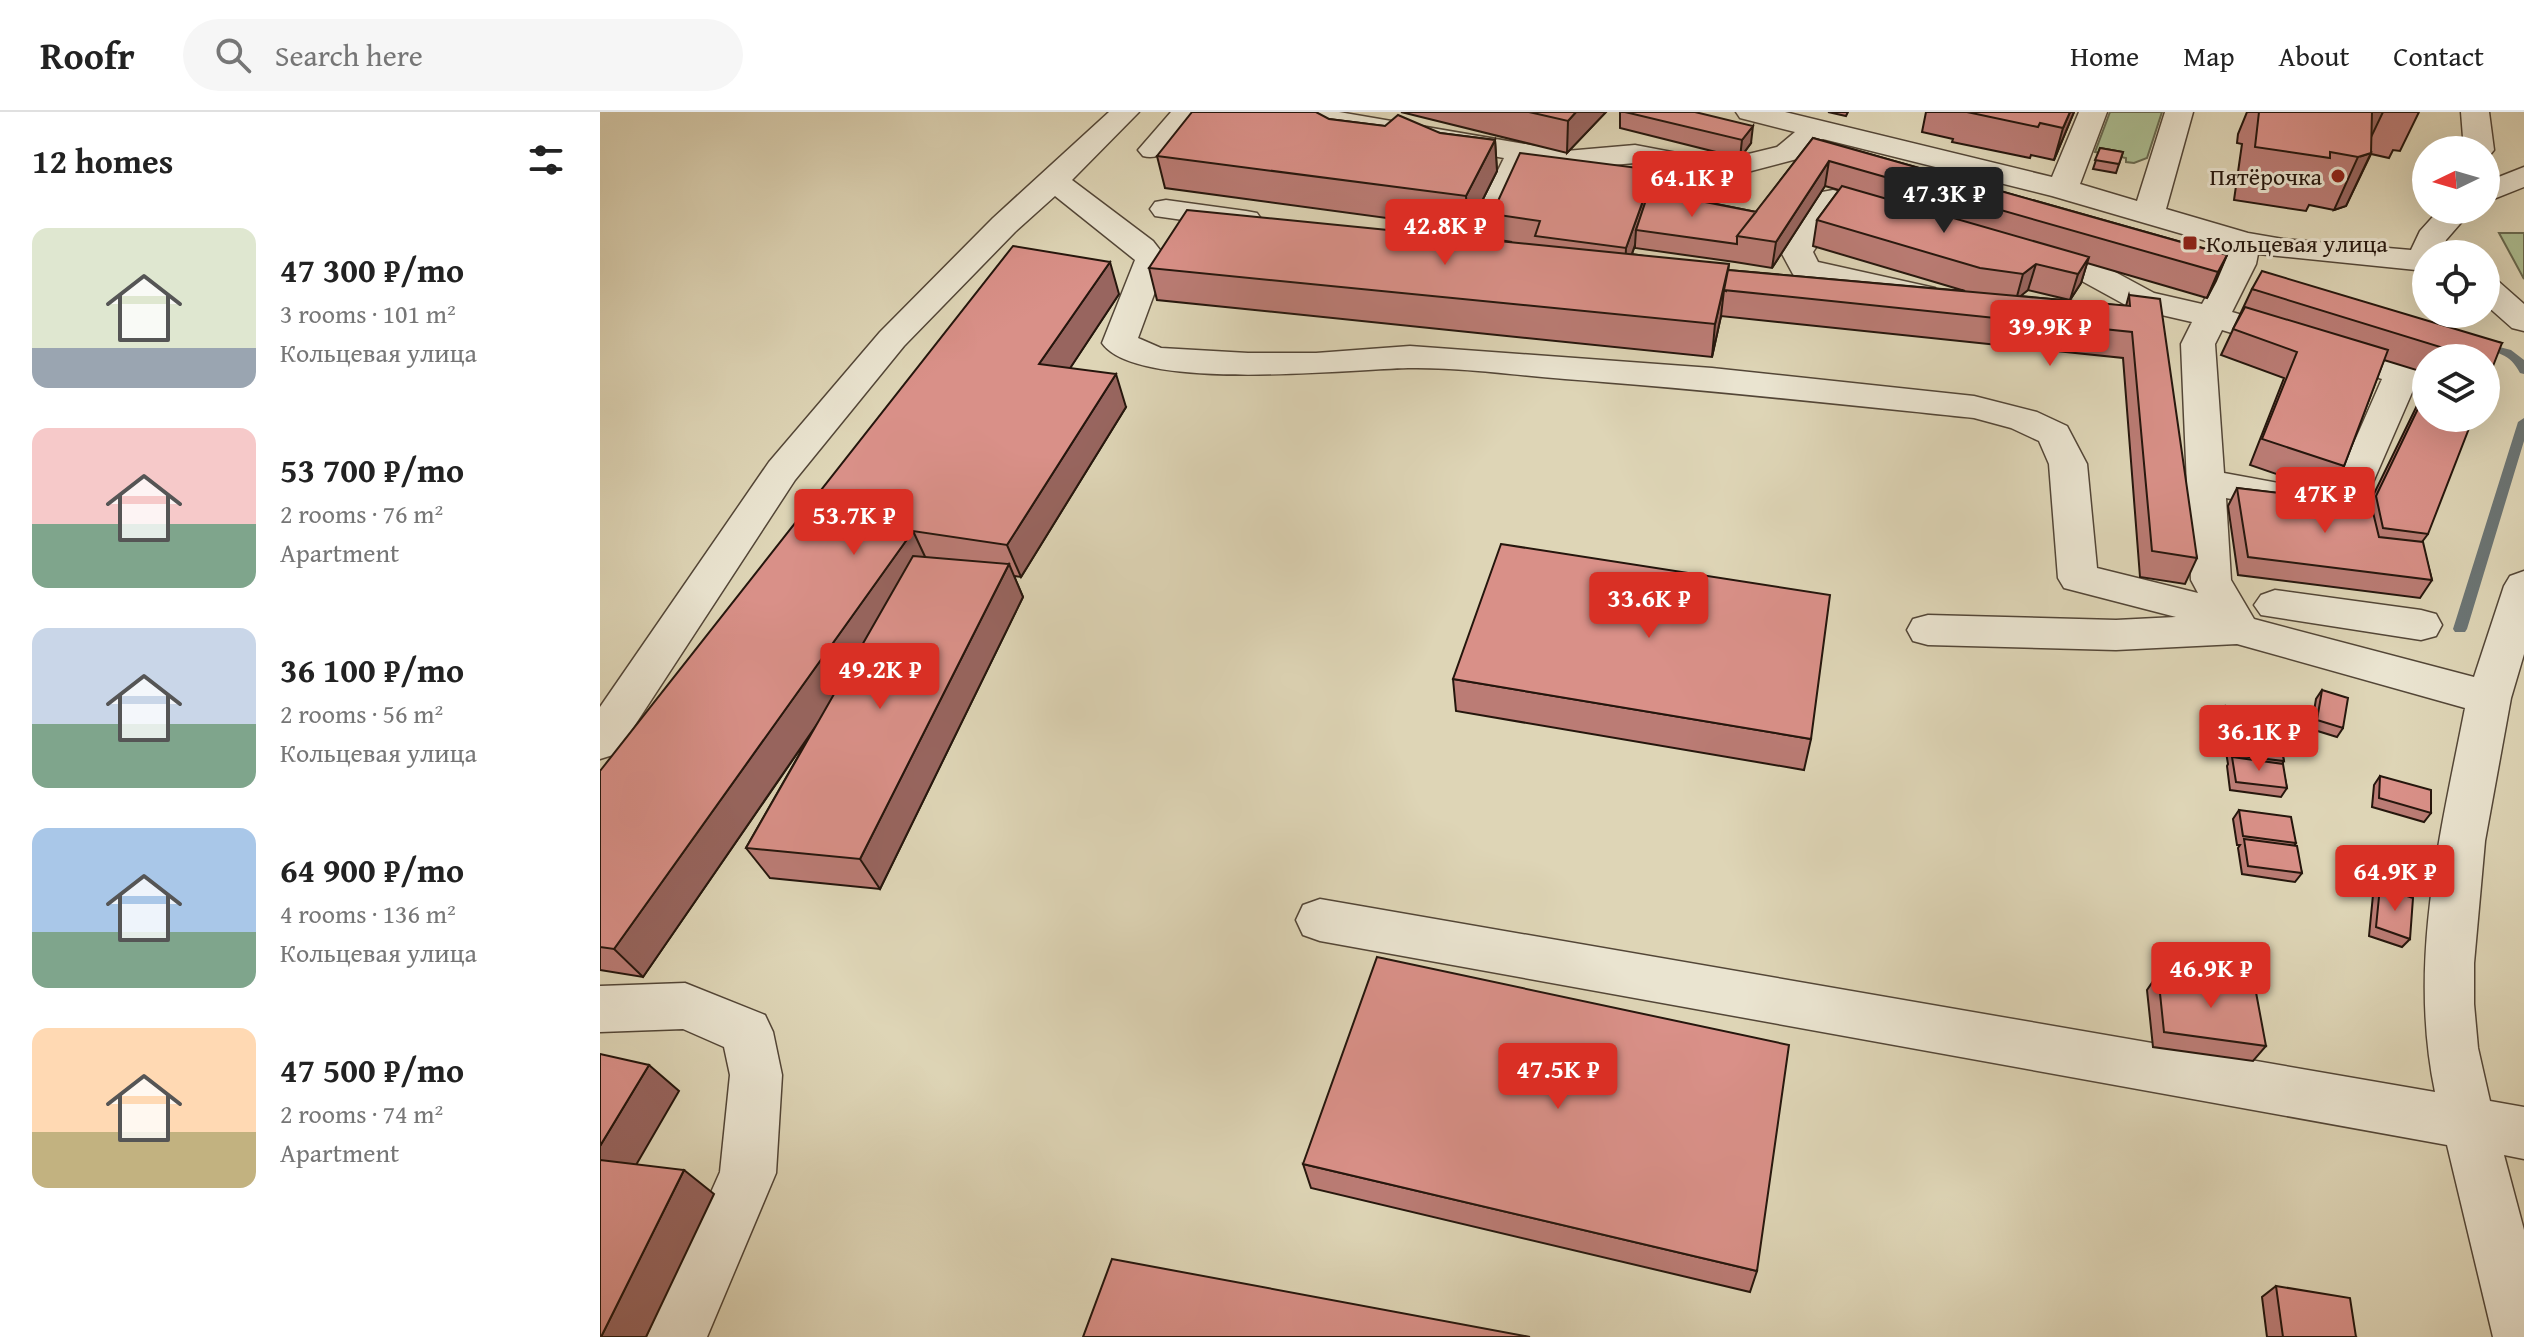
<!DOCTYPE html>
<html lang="en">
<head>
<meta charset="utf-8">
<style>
	body { margin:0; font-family:"Gentium Book Plus",serif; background:#f6f6f6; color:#222; height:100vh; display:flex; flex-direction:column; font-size:30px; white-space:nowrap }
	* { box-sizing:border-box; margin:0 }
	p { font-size:26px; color:#767676 }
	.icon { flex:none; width:44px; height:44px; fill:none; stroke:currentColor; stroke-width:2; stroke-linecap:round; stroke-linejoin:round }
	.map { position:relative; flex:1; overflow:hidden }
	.sheet { display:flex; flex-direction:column; background:#fff; width:600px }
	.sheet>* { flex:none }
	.needle { width:52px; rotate:265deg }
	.fabs { position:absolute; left:1812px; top:24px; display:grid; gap:16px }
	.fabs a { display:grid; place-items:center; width:88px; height:88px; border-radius:50%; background:#fff; box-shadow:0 8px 32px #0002; font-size:40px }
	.price { position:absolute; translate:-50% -68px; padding:0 18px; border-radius:8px; background:#d93025; color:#fff; font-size:26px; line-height:52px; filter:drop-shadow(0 2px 4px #0008) }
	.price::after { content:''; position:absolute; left:50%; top:48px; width:24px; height:18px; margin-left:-12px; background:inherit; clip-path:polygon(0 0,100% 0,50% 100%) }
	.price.on { background:#222; color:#fff }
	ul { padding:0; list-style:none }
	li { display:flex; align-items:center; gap:24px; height:200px; padding:0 32px }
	li span { display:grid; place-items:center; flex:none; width:224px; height:160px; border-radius:16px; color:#555 }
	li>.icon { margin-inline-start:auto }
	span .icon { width:96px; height:96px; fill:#fffc; stroke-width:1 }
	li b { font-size:34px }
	h2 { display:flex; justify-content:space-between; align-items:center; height:96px; padding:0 32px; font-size:34px }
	header { display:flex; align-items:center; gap:48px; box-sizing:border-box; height:112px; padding:0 40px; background:#fff; border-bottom:2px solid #e0e0e0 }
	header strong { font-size:38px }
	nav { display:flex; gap:44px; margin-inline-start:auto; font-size:28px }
	.search { width:560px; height:72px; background:#f6f6f6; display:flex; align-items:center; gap:20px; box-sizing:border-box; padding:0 28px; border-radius:44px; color:#767676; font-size:30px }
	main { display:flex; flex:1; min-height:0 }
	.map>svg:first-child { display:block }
	.green { fill:#acbe92; stroke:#686a50; stroke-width:2 }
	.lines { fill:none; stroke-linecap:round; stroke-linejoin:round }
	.stream { fill:#6b7575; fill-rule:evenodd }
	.minor-casing { stroke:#534637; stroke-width:3 }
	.minor { fill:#eae4d0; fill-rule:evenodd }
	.wall { fill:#bb7c75; stroke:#25160d; stroke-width:2; fill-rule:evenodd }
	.shaded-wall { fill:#98655f; stroke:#25160d; stroke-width:2 }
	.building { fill:#d99088; stroke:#25160d; stroke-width:2 }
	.poi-dot { fill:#8f2418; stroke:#eae4d0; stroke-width:3 }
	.labels { text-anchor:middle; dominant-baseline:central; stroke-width:6; stroke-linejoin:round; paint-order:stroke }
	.far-poi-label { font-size:24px; fill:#25160d; stroke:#eae4d0; text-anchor:end }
</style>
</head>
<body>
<header>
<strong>Roofr</strong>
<div class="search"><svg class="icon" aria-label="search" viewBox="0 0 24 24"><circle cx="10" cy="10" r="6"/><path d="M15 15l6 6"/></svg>Search here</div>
<nav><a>Home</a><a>Map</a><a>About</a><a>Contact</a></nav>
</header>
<main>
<section class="sheet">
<h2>12 homes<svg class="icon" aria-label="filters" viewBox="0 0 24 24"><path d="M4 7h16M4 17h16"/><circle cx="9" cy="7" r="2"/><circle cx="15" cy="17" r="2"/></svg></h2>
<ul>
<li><span style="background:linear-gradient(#dfe7d0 75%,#9aa5b1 0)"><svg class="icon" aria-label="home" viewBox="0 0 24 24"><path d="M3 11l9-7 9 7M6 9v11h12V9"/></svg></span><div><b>47 300 ₽/mo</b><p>3 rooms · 101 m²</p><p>Кольцевая улица</p></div></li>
<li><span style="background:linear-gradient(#f6c9c9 60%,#7fa58c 0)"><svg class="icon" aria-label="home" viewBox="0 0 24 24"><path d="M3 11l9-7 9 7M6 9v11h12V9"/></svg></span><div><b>53 700 ₽/mo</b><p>2 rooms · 76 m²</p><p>Apartment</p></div></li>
<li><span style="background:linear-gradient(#c9d6e8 60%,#7fa58c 0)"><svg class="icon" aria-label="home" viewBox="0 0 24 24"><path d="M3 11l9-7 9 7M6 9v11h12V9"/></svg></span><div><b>36 100 ₽/mo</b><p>2 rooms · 56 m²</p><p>Кольцевая улица</p></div></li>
<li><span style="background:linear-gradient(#a9c7e8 65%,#7fa58c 0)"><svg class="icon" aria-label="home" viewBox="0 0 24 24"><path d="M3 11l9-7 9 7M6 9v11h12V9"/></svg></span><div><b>64 900 ₽/mo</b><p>4 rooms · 136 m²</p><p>Кольцевая улица</p></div></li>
<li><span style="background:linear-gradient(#ffd9b3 65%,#c2b280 0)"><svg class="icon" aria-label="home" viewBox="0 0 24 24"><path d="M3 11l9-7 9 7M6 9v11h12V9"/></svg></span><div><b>47 500 ₽/mo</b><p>2 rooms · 74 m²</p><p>Apartment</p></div></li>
</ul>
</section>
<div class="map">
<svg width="1924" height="1225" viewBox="0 0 1924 1225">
	<rect width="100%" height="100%" fill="#ded5b6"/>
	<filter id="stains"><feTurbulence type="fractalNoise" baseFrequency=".0025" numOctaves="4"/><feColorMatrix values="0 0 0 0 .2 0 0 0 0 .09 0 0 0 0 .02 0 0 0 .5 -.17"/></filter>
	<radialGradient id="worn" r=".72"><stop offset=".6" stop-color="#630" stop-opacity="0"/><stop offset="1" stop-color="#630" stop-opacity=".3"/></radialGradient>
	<!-- green -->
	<path class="green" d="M1510,0H1562L1547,46L1534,51L1526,50V46L1495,40Z
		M1899,121H1924V167Z"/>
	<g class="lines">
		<!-- stream -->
		<path class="stream" d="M1880,230L1911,238L1924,248V262L1920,261C1910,241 1897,241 1876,235L1875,233Z
			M1924,306V329L1867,517L1865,520H1855L1853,517L1918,310Z"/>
		<!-- minor casing -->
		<g class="minor-casing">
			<path id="minor" d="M509,0H539L472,68L553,129L567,147L538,226L561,236L648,241H716L810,234L1112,256L1374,284L1437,300L1467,314L1487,352L1497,456L1598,481L1591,468L1581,232L1592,210L1531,196L1480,168L1416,149L1411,142L1416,135L1427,132L1504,154L1554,181L1602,192L1624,152L1627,135L1452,84L1223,27L1197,47L1136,63L1077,59L1035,51L966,57L932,51L886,146C865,151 839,145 818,140L813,133L818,126L829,123L864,128L904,46L689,9L679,6L675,0H739L966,39L1035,33L1077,41L1136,45L1177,35L1195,20L1140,6L1136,0H1185L1452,65L1479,0H1507L1480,72L1537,89L1565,0H1593L1566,97L1648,121L1683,127L1811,138L1820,119L1839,98H1872L1846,128L1842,142H1826V159L1658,142L1656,152L1632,200L1814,254L1820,262L1758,405L1744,409L1626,386L1631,468L1654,507L1874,565L1904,474L1910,464L1924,459V542L1911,586L1885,729L1874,851V892L1878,936L1890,989L1924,995V1047L1904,1043L1924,1118V1225H1893L1847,1033L720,829L703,823L696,808L703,793L720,787L1835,980C1808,850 1840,724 1865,596L1637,532L1516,538L1328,533L1313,529L1307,518L1313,507L1328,503L1516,508L1576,505L1464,476L1458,466L1449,352L1439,329L1411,316L1374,306C1238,292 1102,277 965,267C913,263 860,255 808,256C750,257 536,281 502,231L535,148L455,84L415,120L304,234L195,368L16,642L0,647V595L169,350L280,220L393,106ZM1622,218L1782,267L1732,381L1624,361L1615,232Z
				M571,0H600C587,19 568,51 543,44L538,38Z
				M1861,0H1889L1894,38L1889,44L1886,45V38H1864Z
				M1924,55V75L1886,90V70Z
				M1233,78L1271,88L1276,95L1271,102L1260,104L1240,99L1213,140L1218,150L1335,176L1340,183L1335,190L1323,193L1194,164L1181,140L1222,80Z
				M566,88L646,99L657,101L662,108L657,115L646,117L555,104L550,97L555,90Z
				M1886,166L1898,169L1924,192V219L1912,216L1886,193Z
				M1675,478L1821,498L1836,502L1842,513L1836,524L1821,528L1661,503L1654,493L1661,483Z
				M85,871L165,903L173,920L182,963L176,1061L107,1225H47L120,1060L130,963L124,935L83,917L0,920V874Z"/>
		</g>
		<!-- minor -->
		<use href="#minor" class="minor"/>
	</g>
	<!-- wall -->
	<path class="wall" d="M801,0H1006L967,41Z
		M1020,0H1095L1151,31L1140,46L1020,16Z
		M1228,0H1248L1246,4Z
		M1326,0H1474L1454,48L1431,43L1430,46L1352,30L1353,27L1322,20Z
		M1647,0H1819L1800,39L1793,38L1789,46L1771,42L1746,94L1734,98L1709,93L1706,99L1634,88L1642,32L1637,31L1638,22Z
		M729,7L895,28L897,59L868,117L565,76L557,44Z
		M1213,26L1627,143L1607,186L1487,151L1481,171L1470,188L1428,178L1420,184L1526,194L1529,183L1597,446L1585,472L1540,465L1523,246L1121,204L1112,245L557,188L549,156L912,130L893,127L892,102L1053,79L1156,100ZM1225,74L1239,78L1217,108L1213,134L1365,179L1128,158L1032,142L1035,133V136L1135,150L1172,156Z
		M1500,36L1523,40L1516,61L1493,57Z
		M1652,177L1902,231L1886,246H1826V261L1784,248L1744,354L1729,380L1650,353L1684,266L1621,243Z
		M519,182L470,256L526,295L421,465L414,464L423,485L280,777L170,766L146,736L212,620L43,865L0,858V659Z
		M1826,275L1828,422L1822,430L1832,468L1820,486L1638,463L1628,394L1637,376L1769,392Z
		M853,567L1211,627L1204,658L856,599Z
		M1722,578L1743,616L1737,625L1711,617L1716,587Z
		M1626,594L1680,623L1679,625L1684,649L1682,652L1687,676L1681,685L1630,678L1627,654L1628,652L1624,628L1625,626L1621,603Z
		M1780,664L1831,701L1824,710L1772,695L1774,673Z
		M1639,698L1696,731L1694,734L1702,761L1695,770L1642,762L1638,736L1640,733H1637L1633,707Z
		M1780,775L1810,827L1802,835L1769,824L1773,783Z
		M1558,862L1666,934L1653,949L1553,935L1547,878Z
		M703,1052L1157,1159L1150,1180L711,1076Z
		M1676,1174L1756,1225H1667L1662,1185Z"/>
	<!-- shaded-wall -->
	<path class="shaded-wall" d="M976,0H1006L967,41L968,9Z
		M1470,0H1474L1454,48L1463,16Z
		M1772,0H1783L1762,44L1771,41L1746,94L1734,98L1758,45Z
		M1153,14L1151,31L1140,46L1142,28Z
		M895,28L897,59L868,117L866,84Z
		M1229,49L1225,74L1172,156L1176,130Z
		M1054,58L1053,83L1036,118L1035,133L1025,161L1026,136Z
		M1627,143L1616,169L1607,186L1618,160Z
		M1489,145L1481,171L1470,188L1478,162Z
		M510,150L519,182L451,285L439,252Z
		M1129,152L1126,179L1124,178L1121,204L1112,245L1115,212Z
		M1436,152L1428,178L1416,188L1423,162Z
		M516,262L526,295L421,465L407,433Z
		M313,419L328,451L43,865L14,837Z
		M409,452L423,485L280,777L260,747Z
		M49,953L79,979L25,1072L0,1053V1034Z
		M84,1058L114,1082L46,1225H1Z"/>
	<!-- building -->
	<path class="building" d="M592,0H716L729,7L785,14L798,3L840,21L895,28L866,84L557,44Z
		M929,0H976L968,9Z
		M1025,0H1095L1153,14L1142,28Z
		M1367,0H1470L1463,16L1440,11L1438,15Z
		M1659,0H1772L1771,41L1758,45L1730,40V46L1655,35Z
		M1213,26L1627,143L1618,160L1229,49L1176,130L1137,124Z
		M1500,36L1523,40L1519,52L1495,48Z
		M920,41L1054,58L1026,136L935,124L940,109L892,102Z
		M1242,74L1489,145L1478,162L1436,152L1423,162L1380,156L1217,108Z
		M1049,79L1156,100L1137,124V132L1036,118Z
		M587,98L1129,152L1115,212L549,156Z
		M413,134L510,150L439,252L516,262L407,433L313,419L14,837L0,835V659Z
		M1128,158L1530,194L1529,183L1560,187L1597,446L1552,439L1532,220L1124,178Z
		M1662,159L1902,231L1886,272V246H1842L1847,237L1652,177Z
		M1645,195L1788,238L1744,354L1662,327L1697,240L1633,217Z
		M1826,280V306H1873L1828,422L1783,416L1776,384Z
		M1637,376L1771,392L1779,425L1823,430L1832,468L1648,445Z
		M901,432L1230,483L1211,627L853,567Z
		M313,444L409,452L260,747L146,736Z
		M1722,578L1748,586L1743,616L1717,608Z
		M1626,594L1676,600L1680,623L1630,617Z
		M1629,619L1679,625L1684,649L1633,643Z
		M1632,645L1683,652L1687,676L1636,670Z
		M1780,664L1831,678V701L1779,686Z
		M1639,698L1691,705L1696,731L1643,724Z
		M1644,727L1697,734L1702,761L1648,754Z
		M1780,775L1813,786L1810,827L1776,815Z
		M777,845L1189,933L1157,1159L703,1052Z
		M1558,862L1655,875L1666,934L1564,920Z
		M0,942L49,953L0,1034Z
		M0,1048L84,1058L1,1225H0Z
		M512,1147L930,1225H483Z
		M1676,1174L1750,1186L1756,1225H1683Z"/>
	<!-- markers -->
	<g class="poi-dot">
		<circle cx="1738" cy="64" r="8"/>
		<rect x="1582" y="123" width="16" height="16" rx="4"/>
	</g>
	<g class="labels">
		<!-- far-poi labels -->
		<g class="far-poi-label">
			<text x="1722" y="64">Пятёрочка</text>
			<text x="1606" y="131" text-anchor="start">Кольцевая улица</text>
		</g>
	</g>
	<rect width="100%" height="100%" filter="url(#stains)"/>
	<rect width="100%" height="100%" fill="url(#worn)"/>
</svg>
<div class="fabs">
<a><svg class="needle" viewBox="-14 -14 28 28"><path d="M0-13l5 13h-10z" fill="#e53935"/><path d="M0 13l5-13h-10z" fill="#767676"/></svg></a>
<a><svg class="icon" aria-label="locate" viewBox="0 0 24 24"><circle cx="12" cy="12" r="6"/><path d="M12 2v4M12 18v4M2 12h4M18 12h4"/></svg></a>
<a><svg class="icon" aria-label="layers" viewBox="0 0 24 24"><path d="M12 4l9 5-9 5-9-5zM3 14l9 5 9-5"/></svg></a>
</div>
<b class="price" style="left:1092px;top:107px">64.1K ₽</b>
<b class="price on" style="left:1344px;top:123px">47.3K ₽</b>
<b class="price" style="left:845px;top:155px">42.8K ₽</b>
<b class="price" style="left:1450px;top:256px">39.9K ₽</b>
<b class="price" style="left:1725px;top:423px">47K ₽</b>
<b class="price" style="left:254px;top:445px">53.7K ₽</b>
<b class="price" style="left:1049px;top:528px">33.6K ₽</b>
<b class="price" style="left:280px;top:599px">49.2K ₽</b>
<b class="price" style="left:1659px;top:661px">36.1K ₽</b>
<b class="price" style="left:1795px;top:801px">64.9K ₽</b>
<b class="price" style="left:1611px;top:898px">46.9K ₽</b>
<b class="price" style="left:958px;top:999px">47.5K ₽</b>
</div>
</main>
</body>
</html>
